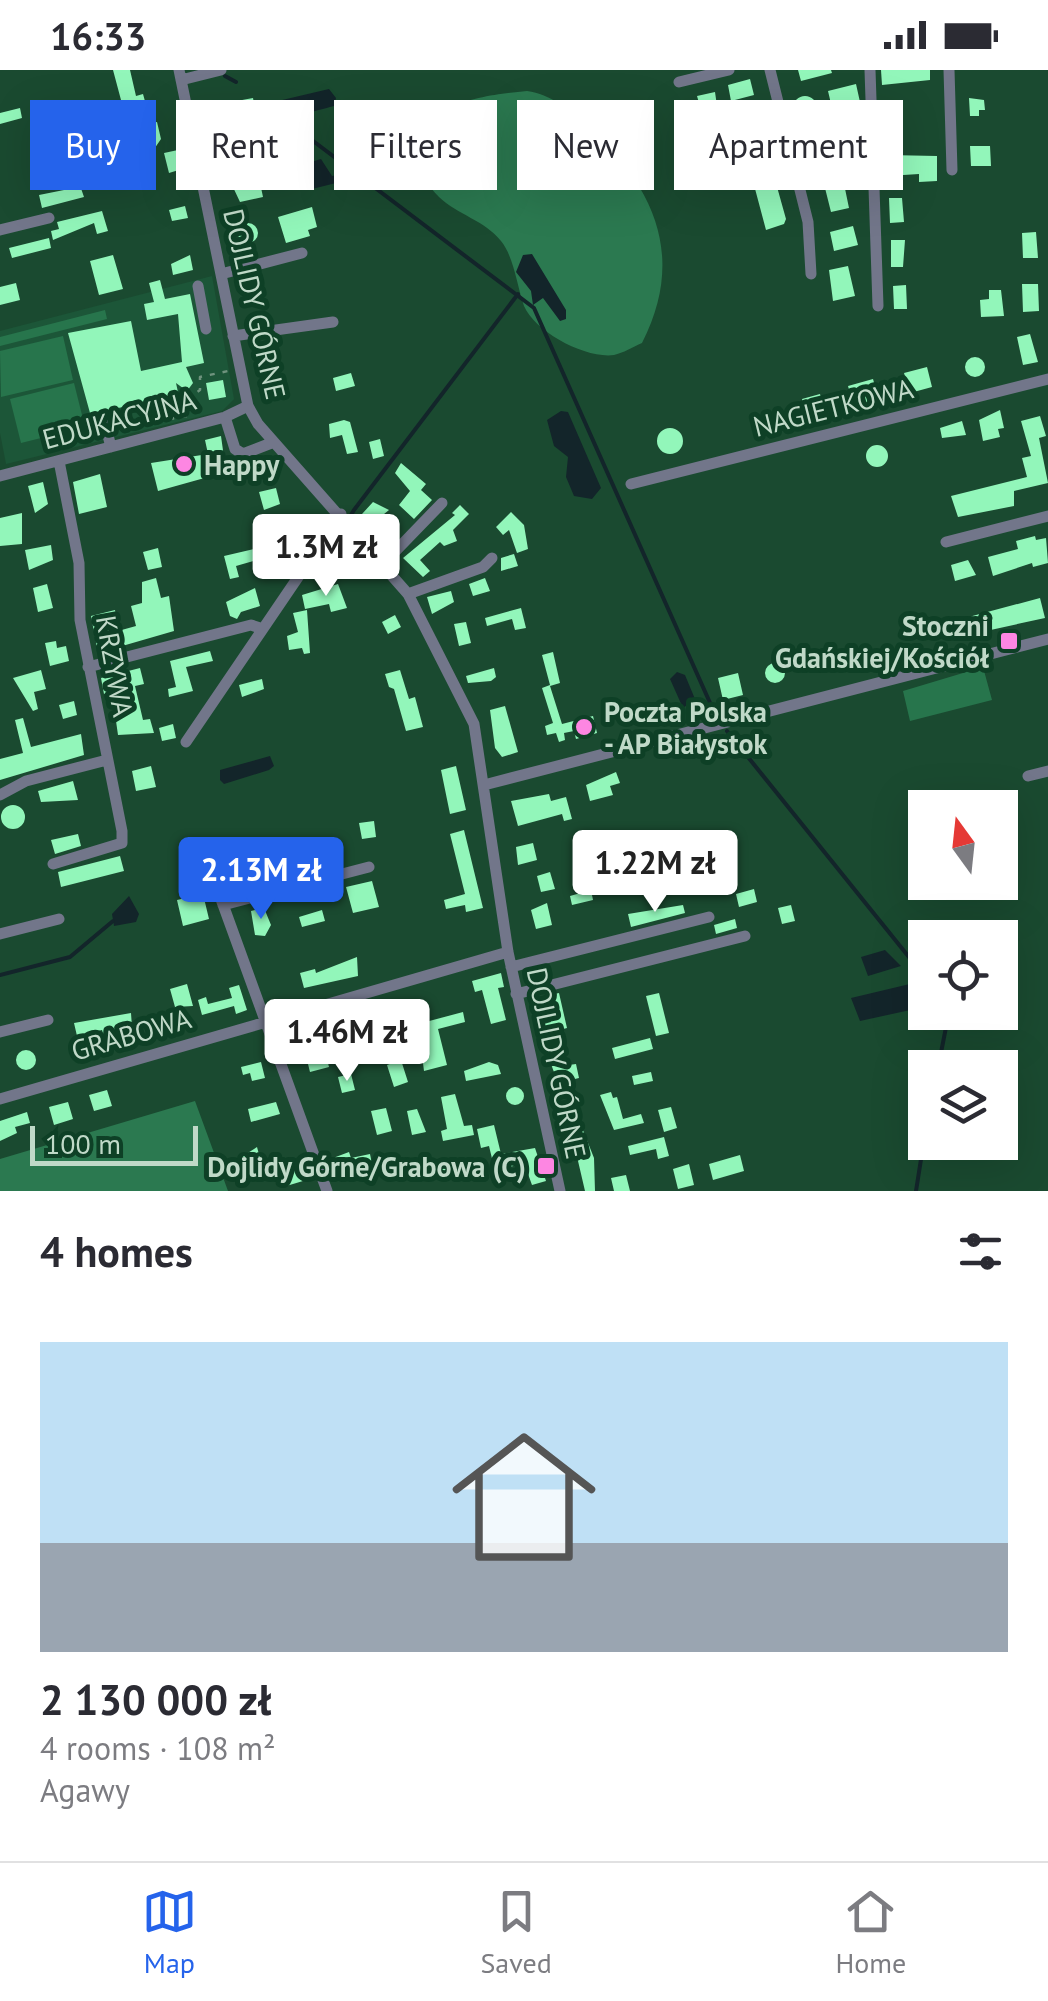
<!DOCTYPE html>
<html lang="en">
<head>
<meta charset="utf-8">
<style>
	body { margin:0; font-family:"PT Sans",sans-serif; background:#f7f7f7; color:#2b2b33; height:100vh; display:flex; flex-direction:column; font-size:38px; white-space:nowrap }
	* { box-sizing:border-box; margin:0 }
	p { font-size:32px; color:#7c7c81 }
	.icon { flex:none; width:55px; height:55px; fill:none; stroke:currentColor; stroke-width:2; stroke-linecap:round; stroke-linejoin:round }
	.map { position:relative; height:1121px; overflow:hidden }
	.drawer { display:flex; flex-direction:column; background:#fff; flex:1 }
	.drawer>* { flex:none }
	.top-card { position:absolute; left:30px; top:30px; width:990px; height:90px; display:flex; gap:20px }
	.needle { width:65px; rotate:345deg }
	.buttons { position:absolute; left:908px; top:720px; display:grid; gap:20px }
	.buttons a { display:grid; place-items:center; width:110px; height:110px; border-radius:0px; background:#fff; box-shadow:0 10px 40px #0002; font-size:50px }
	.scale { position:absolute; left:30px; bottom:25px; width:168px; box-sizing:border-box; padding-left:10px; border:5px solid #c0d9c8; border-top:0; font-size:28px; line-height:35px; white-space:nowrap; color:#c0d9c8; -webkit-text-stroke:8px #0e4026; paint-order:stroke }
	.price { position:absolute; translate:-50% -85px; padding:0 22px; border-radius:10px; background:#fff; color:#222; font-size:32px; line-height:65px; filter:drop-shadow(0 2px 5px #0008) }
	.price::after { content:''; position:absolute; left:50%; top:60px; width:30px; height:22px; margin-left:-15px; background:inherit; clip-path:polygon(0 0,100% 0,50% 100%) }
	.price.selected { background:#2563eb; color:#fff }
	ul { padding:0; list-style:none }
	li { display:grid; align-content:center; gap:20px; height:530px; padding:0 40px }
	li span { display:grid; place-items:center; height:310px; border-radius:0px; color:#555 }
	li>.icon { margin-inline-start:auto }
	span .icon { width:180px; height:180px; fill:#fffc; stroke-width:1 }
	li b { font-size:42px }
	h2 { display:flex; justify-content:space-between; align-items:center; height:120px; padding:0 40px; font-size:42px }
	.chip { padding:0 35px; border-radius:0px; background:#fff; box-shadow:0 10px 40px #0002; font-size:35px; line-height:90px }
	.chip.selected { background:#2563eb; color:#fff }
	.status { display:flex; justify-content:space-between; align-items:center; height:70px; padding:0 50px; background:#fff; direction:ltr }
	.status svg { height:28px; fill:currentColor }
	.tab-bar { display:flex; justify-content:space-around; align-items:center; height:140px; border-top:2px solid #e1e1e2; background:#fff; font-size:28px; color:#7c7c81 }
	.tab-bar a { display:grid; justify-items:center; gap:5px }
	.tab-bar .selected { color:#2563eb }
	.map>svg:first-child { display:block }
	.built { fill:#1c5638 }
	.green { fill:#27754c }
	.forest { fill:#2b7950 }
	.water { fill:#13252a }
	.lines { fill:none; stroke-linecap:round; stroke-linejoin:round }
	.stream { stroke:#13252a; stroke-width:4 }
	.building { fill:#92f6ba }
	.path { stroke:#6f937e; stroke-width:2.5; stroke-dasharray:5 8; stroke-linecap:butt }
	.minor { stroke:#72768a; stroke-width:11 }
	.poi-dot { fill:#fd86e2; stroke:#0e4026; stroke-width:4 }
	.labels { text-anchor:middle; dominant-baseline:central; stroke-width:10; stroke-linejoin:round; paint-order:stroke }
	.street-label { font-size:28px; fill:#c0d9c8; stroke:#0e4026 }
	.poi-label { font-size:28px; font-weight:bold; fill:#c0d9c8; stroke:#0e4026; text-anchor:start }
</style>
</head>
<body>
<div class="status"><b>16:33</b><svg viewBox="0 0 49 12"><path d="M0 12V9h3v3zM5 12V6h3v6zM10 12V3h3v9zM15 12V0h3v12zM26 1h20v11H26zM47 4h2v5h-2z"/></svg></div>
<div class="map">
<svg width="1048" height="1121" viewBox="0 0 1048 1121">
	<rect width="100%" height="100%" fill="#1a4a30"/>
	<!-- built -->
	<path class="built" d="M212,206L234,329L222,341L6,394L0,363V261Z"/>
	<!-- green -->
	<path class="green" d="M105,240L107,249L0,276V267Z
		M63,266L73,310L1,327L0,281Z
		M74,313L85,357L21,373L10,329Z
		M983,597L992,630L910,651L903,621Z"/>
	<!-- forest -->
	<path class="forest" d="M527,21C551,24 568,40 586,55C655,116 686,187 642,273C633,277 623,283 614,285C586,289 535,262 524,236C517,216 514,187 501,171C484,150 458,145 439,127C428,116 420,104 419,88C415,33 484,25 527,21Z
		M195,1031L228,1121H0V1089Z"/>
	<!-- water -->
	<path class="water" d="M329,19L336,28L334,36C314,41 294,50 278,31Z
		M366,75L387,88L388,98L372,104L352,93L349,82Z
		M321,89L332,106L350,103L352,109L312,119L307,103L312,99L311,92Z
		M532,184L566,240V249L560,251L543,228L533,235L531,221L516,202L523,185Z
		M561,341L568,342L601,418L592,429L574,426L566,407L568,387L554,376L547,350Z
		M677,602L685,605L695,629L683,638L670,609Z
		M270,686L274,696L269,700L224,714L220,710V700Z
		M129,826L139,844L136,852L114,856L112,844Z
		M885,880L901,896L868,906L861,887Z
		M914,913L924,937L860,951L851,928Z"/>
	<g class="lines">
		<!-- stream -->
		<path class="stream" d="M225,6L236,12
			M288,52L534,238L715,644
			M332,477L354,440L518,224
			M727,661L925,907
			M0,905L70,887L113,851
			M938,998L949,942
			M916,1121L925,1064"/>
	</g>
	<!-- building -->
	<path class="building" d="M113,0H130L136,26L143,24L151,53L157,52L161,69L146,91L135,93L133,85L147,81L138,45L126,48L124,40L115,43L121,30Z
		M798,0H831L832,3L801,11Z
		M881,0H930V10L882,15Z
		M750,9L754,25L731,31L728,15Z
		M856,14L860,32L832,38L828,21Z
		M715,22L718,43L703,47L697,26Z
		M793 38a12 12 0 1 1 24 0a12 12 0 1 1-24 0Z
		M253,28L255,39L234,47L239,69L260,64L258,55L275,50L279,67L273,69L281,99L252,105L248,88L232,92L227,87L224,60L215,35Z
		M969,28L984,30L985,40H979V46H970Z
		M20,38L22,48L0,54V43Z
		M887,42H900L902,60L895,65L886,64Z
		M758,49L786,149L784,154L766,160L738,55Z
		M970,76H990L991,96H971Z
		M178,80L182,99L169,103L164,83Z
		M888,85L937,86V111L919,112V104L888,106Z
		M76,104L84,127L42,138L39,125L64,120L61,108Z
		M259,108L263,127L240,132L232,115Z
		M843,109L849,138L831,142L824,114Z
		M889,128H902L904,152L890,153Z
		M185,136L188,148L172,151L169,140Z
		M312,137L317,157L308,160L310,166L286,173L278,147Z
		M102,141L108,161L97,164L94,153L53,170L51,161L59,159L57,152Z
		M238 163a10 10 0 1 1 20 0a10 10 0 1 1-20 0Z
		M853,156L858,175L834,181L830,162Z
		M1036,162L1038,188H1023L1022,163Z
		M49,168L51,178L12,188L9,178Z
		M891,170H905L903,197H891Z
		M113,185L123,219L99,225L90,191Z
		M190,185L193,200L173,205L171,194Z
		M848,196L855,226L833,231L829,200Z
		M160,210L165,229L190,224L204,293L186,297L193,313L187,321L176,313L179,327L90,343L68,263L131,251L141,301L182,292L178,244L147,250L144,234L154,232L149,213Z
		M16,213L20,230L0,235V217Z
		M1022,214H1038L1039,241L1023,242Z
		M906,215L907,239H894L893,216Z
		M989,220H1001L1004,246L981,247L980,230L989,229Z
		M1030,264L1038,292L1023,295L1017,267Z
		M965 297a10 10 0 1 1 20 0a10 10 0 1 1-20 0Z
		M927,297L932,317L910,323L904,303Z
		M351,303L355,316L336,321L333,308Z
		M873,309L879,330L854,337L848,316Z
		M223,310L226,327L209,330L206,313Z
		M820,324L825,342L807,347L802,329Z
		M1000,340L1004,358L998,359L1000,367L983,371L979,350Z
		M1040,346L1046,366L1039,368L1048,413L1014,421V436L958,447L951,426L1027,407L1022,388L1031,386L1021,351Z
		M344,350L350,352L358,382L347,384L342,365L330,368L329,354Z
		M962,351L966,365L942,368L940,358Z
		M657 371a13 13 0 1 1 26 0a13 13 0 1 1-26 0Z
		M221,366L226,402L158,421L151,393L208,384L205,370Z
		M380,369L384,386L373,389L369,372Z
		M866 386a11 11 0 1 1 22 0a11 11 0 1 1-22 0Z
		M401,393L426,414L421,420L432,430L414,449L399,435L410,421L395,403Z
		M100,404L107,437L79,444L73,412Z
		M43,412L48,434L35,443L28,416Z
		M276,418L280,434L264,440L259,422Z
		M373,432L389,440L373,453L362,444Z
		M460,435L469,444L453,460L457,471L444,476L440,472L420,490L430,501L423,507L403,488L455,445L452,443Z
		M511,442L524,455L528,479L517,483L509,460L503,465L496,457Z
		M22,443V474L0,476V448Z
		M309,445L313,464L298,468L293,450Z
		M1035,466L1036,470L1046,468L1048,493L1033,497L1032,493L993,506L988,487L1018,479L1016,471Z
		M51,475L53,490L29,500L25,480Z
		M158,478L162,497L148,500L143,482Z
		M254,479L257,490L236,496L239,507L230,509L224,486Z
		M289,482L293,495L266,502L264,493Z
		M514,484L518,496L501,501V488Z
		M968,490L976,505L955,511L951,495Z
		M156,508L161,528L169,526L174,561L98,583L91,546L115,540L118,561L136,556L131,536L142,533V512Z
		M485,508L490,521L473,526L469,514Z
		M47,514L53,538L38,542L33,518Z
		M338,514L347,538L331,542L329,534L305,539L302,525Z
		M255,518L260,536L241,542L237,549L230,546L226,532Z
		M451,521L454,532L432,544L427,527Z
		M1040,528L1045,548L954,568L950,552Z
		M521,538L526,558L515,560L512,549L487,556L485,548Z
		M307,540L310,583L304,584L302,578L289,580L287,566L298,562L293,543Z
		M395,545L401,557L388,564L382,552Z
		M466,552L471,573L459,576L454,554Z
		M56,571L57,578L66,576L69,591L50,596L45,573Z
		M210,581L213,591L186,597L193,621L169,627L168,619L176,617L170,591Z
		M553,582L560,613L550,616L562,654L593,646L597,663L576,669L574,661L564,663L565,670L559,672L556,663L547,665L545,656L553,653L542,618L550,615L542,585Z
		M765 603a10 10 0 1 1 20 0a10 10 0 1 1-20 0Z
		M140,598L144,614L135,616L143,650L150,649L154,663L118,665L112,623L104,624L101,608Z
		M494,598L496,607L491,611L468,613L466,606Z
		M41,600L46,619L34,622L38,639L33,641L13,608Z
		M400,600L409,629L415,627L423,657L406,661L394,619L389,617L385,604Z
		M738,603L743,625L723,630L718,608Z
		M262,609L264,619L242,627L239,615Z
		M74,631L77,645L63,649L59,635Z
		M505,636L518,682L502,687L495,678L490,640Z
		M23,648L31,677L81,664L84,685L0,710V689L23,683L15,650Z
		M173,654L176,668L162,671L159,658Z
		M151,696L156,717L136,721L132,701Z
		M456,696L466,740L450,744L441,700Z
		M616,702L620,713L610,716L613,725L590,731L586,715Z
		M73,711L78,730L41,732L38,721Z
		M549,724L551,731L566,727L572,749L564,751L562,744L518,756L511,731Z
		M1 747a12 12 0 1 1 24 0a12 12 0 1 1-24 0Z
		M374,751L376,767L362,769L359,753Z
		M464,760L483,838L466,842L465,835L446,839L444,830L465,824L450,764Z
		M78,764L81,776L55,784L51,770Z
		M533,773L537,790L518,795L516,777Z
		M303,780L307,797L287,802L283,784Z
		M120,786L124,801L61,817L58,802Z
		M550,802L555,819L541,822L537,806Z
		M372,811L379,837L353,843L346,817Z
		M754,819L757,832L739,837L736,824Z
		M591,820L593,830L572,835L570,826Z
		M203,824L209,849L183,856L177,830Z
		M547,833L552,855L536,859L531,840Z
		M683,835L685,843L631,857L628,844Z
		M791,835L795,851L782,854L778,838Z
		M264,838L271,855L265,866L255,865L251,841Z
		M322,840L325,851L302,857L299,847Z
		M735,849L737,858L716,864L714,855Z
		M357,887L358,906L304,918L300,903L315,899L316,903Z
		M501,903L504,917L498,918L506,950L491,954L482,920L475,922L472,911Z
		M187,914L193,936L175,937L170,919Z
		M239,915L247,940L236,944L234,936L202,945L198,930L206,927L208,934L232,928L229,918Z
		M559,923L567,958L556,961L569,995L576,994L579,1008L558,1013L537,956L551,952L545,926Z
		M659,923L669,963L656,966L646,926Z
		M463,942L465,952L438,959L447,995L424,1001L418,954Z
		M131,943L133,971L121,974L118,962L104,966L102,960L77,966L74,953Z
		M365,943L370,959L348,965L349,971L339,974L335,958Z
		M650,968L653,979L615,989L612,978Z
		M16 990a10 10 0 1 1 20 0a10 10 0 1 1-20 0Z
		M325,981L329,997L310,1002L306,986Z
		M401,990L408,1012L394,1017L387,995Z
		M261,992L265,1008L252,1011L250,1003L243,1005L241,997Z
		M489,992L498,995L501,1004L466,1011L464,1001Z
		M651,1002L653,1011L634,1015L632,1006Z
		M351,1004L355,1020L342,1023L338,1007Z
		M506 1026a9 9 0 1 1 18 0a9 9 0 1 1-18 0Z
		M107,1020L112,1036L94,1041L89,1025Z
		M611,1022L613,1028L617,1027L623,1049L641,1044L644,1053L614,1060L600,1025Z
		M455,1024L464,1056L472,1055L474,1065L443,1071L441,1061L447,1059L441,1027Z
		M68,1032L73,1049L54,1055L49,1037Z
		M276,1032L280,1044L251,1052L248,1039Z
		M573,1035L594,1088L595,1121H585L568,1048L559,1051L556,1039Z
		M671,1037L677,1058L664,1062L658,1040Z
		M386,1038L392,1061L377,1065L371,1041Z
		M417,1039L426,1062L412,1065L407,1041Z
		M27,1042L30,1053L15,1057L17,1063L0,1071V1051Z
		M494,1055L501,1084L535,1078L546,1111L532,1115L524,1093L495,1101L489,1076L481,1078L477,1059Z
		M664,1067L669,1086L658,1089L656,1079L630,1085L628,1076Z
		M257,1077L261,1092L246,1096L243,1086Z
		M349,1082L351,1088L370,1084L374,1104L365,1106L363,1097L339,1106L337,1099L330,1101L327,1094L333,1088Z
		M740,1085L744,1101L713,1110L709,1094Z
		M472,1088L474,1097L440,1104L438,1096Z
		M298,1094L303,1111L283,1117V1099Z
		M689,1094L694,1115L678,1119L673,1099Z
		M626,1105L630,1121H614L611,1108Z"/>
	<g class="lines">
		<!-- path -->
		<path class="path" d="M185,342L187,329L200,320V307L228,301
			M118,358L187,346"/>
		<!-- minor -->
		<path class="minor" d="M179,0L248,336L258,354L408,524L474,654L508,882L560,1121
			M770,0L808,152L811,204
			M870,0L878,236
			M949,0L952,100
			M181,10L221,0
			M679,12L729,0
			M0,160L49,148
			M221,204L302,183
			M198,216L206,259
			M233,266L333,252
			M225,347L235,379L243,384L274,372
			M105,354L111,377
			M0,406L225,347L248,336
			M631,414L1048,309
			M946,472L1048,446
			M384,493L442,433
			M408,524L483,497L492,488
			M88,597L251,555L260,558
			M186,672L341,444
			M1028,706L1048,701
			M484,715L1048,569
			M0,725L26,711L107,690
			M53,794L122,773V761L80,550L79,493L59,391
			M217,818L327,1121
			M223,835L369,797
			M0,864L59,849
			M511,897L709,847
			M516,924L745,866
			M0,962L48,950
			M0,1029L508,882"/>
	</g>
	<!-- markers -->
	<g class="poi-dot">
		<circle cx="184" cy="394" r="10"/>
		<rect x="999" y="561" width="20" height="20" rx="5"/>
		<circle cx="584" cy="657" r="10"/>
		<rect x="536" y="1086" width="20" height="20" rx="5"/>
	</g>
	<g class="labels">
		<!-- street labels -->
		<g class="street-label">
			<text transform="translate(255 234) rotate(77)">DOJLIDY GÓRNE</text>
			<text transform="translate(833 337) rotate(-14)">NAGIETKOWA</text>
			<text transform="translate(119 349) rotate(-15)">EDUKACYJNA</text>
			<text transform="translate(115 596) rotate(80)">KRZYWA</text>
			<text transform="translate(131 964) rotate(-16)">GRABOWA</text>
			<text transform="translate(557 993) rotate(78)">DOJLIDY GÓRNE</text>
		</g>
		<!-- poi labels -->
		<g class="poi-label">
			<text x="204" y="394">Happy</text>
			<text x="989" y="555" text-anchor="end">Stoczni<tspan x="989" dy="32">Gdańskiej/Kościół</tspan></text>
			<text x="604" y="641">Poczta Polska<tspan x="604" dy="32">- AP Białystok</tspan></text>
			<text x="526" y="1096" text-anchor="end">Dojlidy Górne/Grabowa (C)</text>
		</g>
	</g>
</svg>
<div class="buttons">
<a><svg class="needle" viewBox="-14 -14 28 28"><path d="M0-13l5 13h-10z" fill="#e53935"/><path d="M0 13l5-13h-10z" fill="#7c7c81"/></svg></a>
<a><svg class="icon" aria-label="locate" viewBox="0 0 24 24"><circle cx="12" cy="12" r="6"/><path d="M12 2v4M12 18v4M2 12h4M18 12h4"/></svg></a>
<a><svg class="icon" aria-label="layers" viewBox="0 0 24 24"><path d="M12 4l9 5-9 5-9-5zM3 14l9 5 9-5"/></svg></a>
</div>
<div class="scale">100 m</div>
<b class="price" style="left:326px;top:529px">1.3M zł</b>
<b class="price" style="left:655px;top:845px">1.22M zł</b>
<b class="price selected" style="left:261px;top:852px">2.13M zł</b>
<b class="price" style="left:347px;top:1014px">1.46M zł</b>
<div class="top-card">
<a class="chip selected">Buy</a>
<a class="chip">Rent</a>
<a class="chip">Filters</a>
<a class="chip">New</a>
<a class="chip">Apartment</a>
</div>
</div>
<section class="drawer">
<h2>4 homes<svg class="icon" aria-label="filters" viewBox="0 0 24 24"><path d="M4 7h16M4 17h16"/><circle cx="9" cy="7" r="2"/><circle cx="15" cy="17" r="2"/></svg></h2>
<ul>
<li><span style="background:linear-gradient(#bfe0f5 65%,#9aa5b1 0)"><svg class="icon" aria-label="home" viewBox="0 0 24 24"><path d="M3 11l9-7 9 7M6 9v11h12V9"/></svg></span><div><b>2 130 000 zł</b><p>4 rooms · 108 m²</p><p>Agawy</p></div></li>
</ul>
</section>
<nav class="tab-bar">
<a class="selected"><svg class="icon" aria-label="map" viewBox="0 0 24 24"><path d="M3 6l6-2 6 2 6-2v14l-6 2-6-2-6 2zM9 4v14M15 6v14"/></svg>Map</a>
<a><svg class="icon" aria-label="saved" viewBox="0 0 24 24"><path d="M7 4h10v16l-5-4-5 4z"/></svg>Saved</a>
<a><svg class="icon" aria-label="home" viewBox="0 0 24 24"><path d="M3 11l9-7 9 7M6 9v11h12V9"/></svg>Home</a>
</nav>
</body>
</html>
